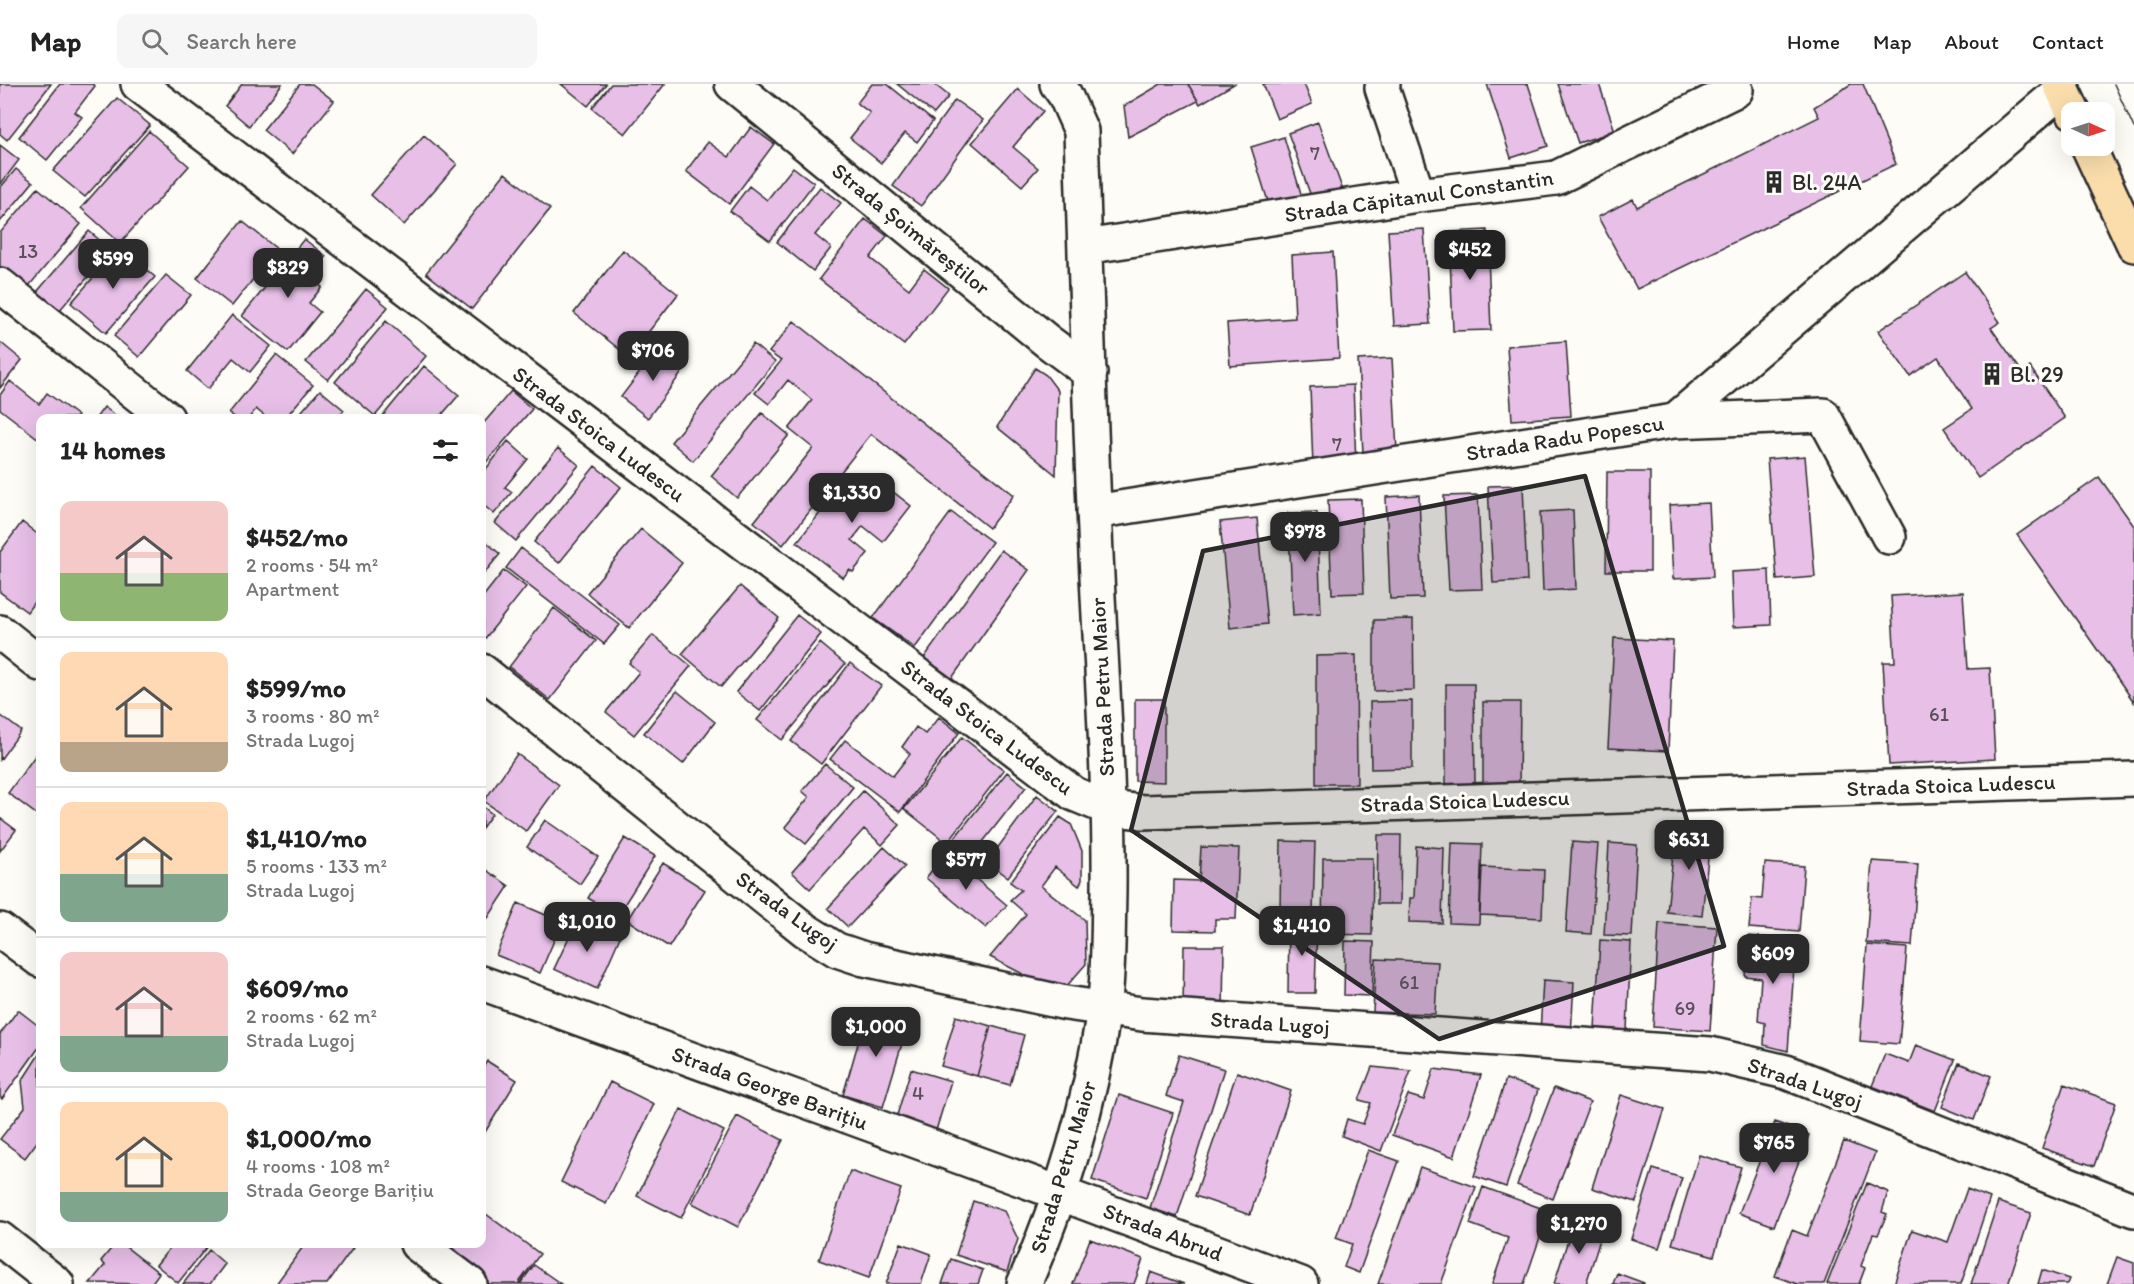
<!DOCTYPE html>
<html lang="en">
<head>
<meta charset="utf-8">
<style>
	body { margin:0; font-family:Itim,sans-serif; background:#f6f6f6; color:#222; height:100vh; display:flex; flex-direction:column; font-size:22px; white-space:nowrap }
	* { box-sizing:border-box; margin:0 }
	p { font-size:20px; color:#767676 }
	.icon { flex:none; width:33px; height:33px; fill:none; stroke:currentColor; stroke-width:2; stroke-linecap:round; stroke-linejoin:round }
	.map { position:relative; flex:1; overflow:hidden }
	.details { position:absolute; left:36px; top:330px; width:450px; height:834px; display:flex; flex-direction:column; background:#fff; border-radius:12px; box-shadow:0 6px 24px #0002 }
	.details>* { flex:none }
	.needle { width:39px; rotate:93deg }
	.controls { position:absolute; left:2061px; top:18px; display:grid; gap:12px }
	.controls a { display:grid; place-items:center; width:54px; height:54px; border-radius:12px; background:#fff; box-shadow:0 6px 24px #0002; font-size:30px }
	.price { position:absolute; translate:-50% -51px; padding:0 14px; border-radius:12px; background:#2b2b2b; color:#fff; font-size:20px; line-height:39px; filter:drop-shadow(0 2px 3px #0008) }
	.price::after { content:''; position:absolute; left:50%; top:36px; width:18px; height:14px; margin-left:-9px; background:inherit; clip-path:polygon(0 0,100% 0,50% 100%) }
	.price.active { background:#222; color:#fff }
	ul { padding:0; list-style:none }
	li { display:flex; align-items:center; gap:18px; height:150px; padding:0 24px }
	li+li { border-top:2px solid #e0e0e0 }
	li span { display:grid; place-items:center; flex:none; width:168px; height:120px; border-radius:12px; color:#555 }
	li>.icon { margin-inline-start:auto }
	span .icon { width:72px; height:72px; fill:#fffc; stroke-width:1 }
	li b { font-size:26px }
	h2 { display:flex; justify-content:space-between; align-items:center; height:72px; padding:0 24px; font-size:26px }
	header { display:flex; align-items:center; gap:36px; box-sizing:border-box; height:84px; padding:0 30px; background:#fff; border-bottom:2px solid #e0e0e0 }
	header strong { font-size:28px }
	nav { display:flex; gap:33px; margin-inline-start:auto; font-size:21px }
	.search { width:420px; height:54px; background:#f6f6f6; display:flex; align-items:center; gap:15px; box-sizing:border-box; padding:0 21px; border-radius:12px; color:#767676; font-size:22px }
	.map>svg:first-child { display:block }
	.building { fill:#e7bfe7; stroke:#2b2b2b; stroke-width:1.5 }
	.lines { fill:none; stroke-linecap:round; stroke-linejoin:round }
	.minor-casing { stroke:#2b2b2b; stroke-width:38 }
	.major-casing { stroke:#2b2b2b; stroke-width:38 }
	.minor { stroke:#fdfcf7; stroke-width:33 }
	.major { stroke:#faddab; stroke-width:33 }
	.tram { stroke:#2b2b2b; stroke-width:1.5 }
	.marked { fill:#2b2b2b; fill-opacity:0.2; stroke:#2b2b2b; stroke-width:4.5; stroke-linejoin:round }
	.labels { text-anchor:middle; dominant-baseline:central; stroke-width:6; stroke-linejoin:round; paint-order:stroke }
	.number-label { font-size:20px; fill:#5a505a }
	.poi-label { font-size:22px; fill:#2b2b2b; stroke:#fdfcf7; text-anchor:start }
	.street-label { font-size:22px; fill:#2b2b2b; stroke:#fdfcf7 }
</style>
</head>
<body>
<header>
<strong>Map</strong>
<div class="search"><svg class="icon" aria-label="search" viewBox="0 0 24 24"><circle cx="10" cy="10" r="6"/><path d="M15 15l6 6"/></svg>Search here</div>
<nav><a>Home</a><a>Map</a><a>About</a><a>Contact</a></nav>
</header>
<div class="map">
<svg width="2134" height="1200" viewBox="0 0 2134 1200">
	<rect width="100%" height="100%" fill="#fdfcf7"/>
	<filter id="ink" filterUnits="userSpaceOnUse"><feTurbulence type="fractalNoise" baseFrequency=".0167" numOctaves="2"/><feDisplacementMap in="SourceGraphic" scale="12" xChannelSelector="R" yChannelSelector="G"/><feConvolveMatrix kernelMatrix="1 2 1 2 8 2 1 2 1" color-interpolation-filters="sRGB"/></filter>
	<g filter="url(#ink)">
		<!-- building -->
		<path class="building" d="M0,0H51L7,56L0,50Z
			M60,0H93L95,2L75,28L82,33L47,76L19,53Z
			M242,0H282L249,42L225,22Z
			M300,0H312L334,17L292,70L263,46Z
			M561,0H606L588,22Z
			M611,0H665L625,50L592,24Z
			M872,0H887L933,37L917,58L905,49L881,79L850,54L870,29L857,19Z
			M897,0H934L949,12L934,30Z
			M1161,0H1188L1198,17L1128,53L1124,22Z
			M1188,0H1234L1200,20Z
			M1263,0H1304L1312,20L1277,35Z
			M1487,0H1528L1548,62L1511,74Z
			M1558,0H1599L1615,47L1578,59Z
			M1851,0H1863L1896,80L1637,205L1598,133L1633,115L1637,123L1819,33L1814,23Z
			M1018,5L1043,27L1013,63L1038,84L1022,102L972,59Z
			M117,14L150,41L85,113L53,87Z
			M955,16L983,36L921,122L893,102Z
			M1318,38L1342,104L1312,115L1288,49Z
			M751,43L774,60L729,120L686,87L708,58L729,73Z
			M149,47L189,82L120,159L81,124Z
			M424,51L457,80L404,141L371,111Z
			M1284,53L1302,113L1270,124L1251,63Z
			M0,61L19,76L0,101Z
			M793,83L814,99L770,157L730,127L749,102L767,116Z
			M16,85L33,98L0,138V104Z
			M505,89L550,125L472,225L426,189Z
			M820,103L841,119L815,151L831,164L813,187L777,158Z
			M38,104L81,140L23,209L0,190V149Z
			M865,135L887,152L870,174L909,205L924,185L948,204L904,261L819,195Z
			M242,137L277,165L232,222L197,194Z
			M1424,145L1430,240L1394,242L1388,147Z
			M1487,146L1491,246L1453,247L1449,148Z
			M89,147L111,166L53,234L31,215Z
			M304,155L326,172L309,193L322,203L309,219L320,228L288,268L242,232Z
			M120,163L155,193L106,249L71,219Z
			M623,166L678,210L629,273L574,229Z
			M1333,168L1339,274L1230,282L1227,239L1295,234L1292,171Z
			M1965,188L2000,238L1991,244L2022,288L2030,283L2065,334L1978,394L1944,344L1972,325L1938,273L1910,292L1878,247Z
			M166,191L191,211L139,273L114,252Z
			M366,205L388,223L328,296L306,278Z
			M232,231L271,262L250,288L233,274L208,305L187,287Z
			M386,237L426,272L375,332L335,298Z
			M794,237L1014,411L989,444L871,350L783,461L754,438L813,364L789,345L812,316L788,296L769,320L755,309L781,277L769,268Z
			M1566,257L1571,332L1512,336L1507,262Z
			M0,258L22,276L0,304Z
			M753,260L775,278L693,377L671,358Z
			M659,263L686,283L648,334L621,313Z
			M276,271L313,301L285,334H267L256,325L249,334H236L229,329Z
			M1392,274L1397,368L1363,369L1358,276Z
			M424,282L459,311L439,334H381Z
			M1035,284L1046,291L1058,307L1056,391L997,343Z
			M10,297L39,320L47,309L78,332L76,334H40V356L0,325V311Z
			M1353,301L1356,381L1313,383L1310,303Z
			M320,306L344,326L337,334H296Z
			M511,307L532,325L482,383V341Z
			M104,323L119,334H96Z
			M762,329L789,351L737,414L711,392Z
			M508,357L528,375L505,403L512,408L494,430L482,420V390Z
			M558,364L579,381L516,457L495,439Z
			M1805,372L1815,493L1777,496L1767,375Z
			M595,382L621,403L559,479L534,458Z
			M1607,388H1650V487H1606Z
			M851,390L879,413L887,403L911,422L883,458L863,442L852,456L868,469L853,488L849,486L843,494L797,458Z
			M2099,393L2134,442V618L2017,451Z
			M1523,401L1527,497L1493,499L1488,402Z
			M1419,411L1423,514L1390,515L1386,413Z
			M1478,411L1482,505L1449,506L1444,412Z
			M1361,415L1364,509L1332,510L1328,416Z
			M1709,419L1713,493L1673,495L1669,421Z
			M1573,426L1576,505L1543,507L1540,428Z
			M951,428L992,458L915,564L873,534Z
			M1317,428L1321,529L1293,531L1288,429Z
			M1257,434L1267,540L1230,544L1220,438Z
			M22,438L40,452V510L27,528L0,508V468Z
			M641,445L682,479L629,544L587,509Z
			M482,454L500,470L482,492Z
			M521,464L620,541L604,560L506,484Z
			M1001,466L1029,486L952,594L924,574Z
			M504,486L526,503L483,557L482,514Z
			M1769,486L1771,541L1733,543L1731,488Z
			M740,502L779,534L721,603L682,570Z
			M1963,508L1968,585L1990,584L1995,675L1889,681L1883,578H1895L1891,512Z
			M554,524L596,557L550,616L509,583Z
			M797,531L821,550L760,627L736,608Z
			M1413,535L1414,606L1374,607V536Z
			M653,551L691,582L634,651L606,628L639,588L629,579Z
			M1614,554L1673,557L1668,667L1608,664Z
			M820,559L845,580L782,656L757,636Z
			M1356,571L1357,700H1316V572Z
			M850,579L881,602L821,680L791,657Z
			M1446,600H1474L1475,700H1446Z
			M677,607L715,638L683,680L644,649Z
			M1135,615H1164V698L1135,697Z
			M1412,617V684L1371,685L1370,618Z
			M1483,618H1520L1519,703L1483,702Z
			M0,631L21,647L0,676Z
			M939,633L959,649L900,728L830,675L845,656L893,692L910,670L902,663L916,643L925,650Z
			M962,653L1004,686L947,759L904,725Z
			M40,665V733L8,709Z
			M517,670L559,701L526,747L484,717Z
			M825,680L853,703L806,760L785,743L809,713L802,707Z
			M1007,688L1026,703L968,777L949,761Z
			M863,707L900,741L882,761L864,745L810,805L792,788Z
			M1037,711L1058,727L1008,793L987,778Z
			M482,722L492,730L482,744Z
			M1060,733L1071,740L1082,767V796L1079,802L1055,783L1041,802L1085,836L1086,880L1065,904L1044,901L990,873L1026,830L1010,816L1021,806L1010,798Z
			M0,734L16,746L0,767Z
			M545,736L598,773L580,800L527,763Z
			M1676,742L1711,745L1702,832L1667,828Z
			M1378,751H1401L1400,820H1377Z
			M625,754L655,772L617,832L588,814Z
			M1281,757L1315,758L1313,829L1280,828Z
			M1572,758L1598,760L1591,850L1566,848Z
			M1452,759L1482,760L1479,840L1449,839Z
			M1609,759L1637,761L1632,852L1604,851Z
			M1416,762L1444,764L1442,839L1409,838L1410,814H1414Z
			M884,763L905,782L848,843L828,824Z
			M1201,763L1239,764L1236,835H1215V847L1173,846L1174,796L1199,797Z
			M945,769L1007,821L986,844L926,794Z
			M1323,774H1373L1372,851L1322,850Z
			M1872,777L1918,780L1912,862L1866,859Z
			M663,779L705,806L669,863L627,836Z
			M1765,779L1804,782L1799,848L1749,844L1752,814L1762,815Z
			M482,783L509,802L488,834L482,829Z
			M1482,783L1544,786L1542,834L1480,831Z
			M518,819L562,838L540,889L496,871Z
			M578,834L620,853L597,905L554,885Z
			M1289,837L1317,838L1315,909H1288Z
			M1659,839L1717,843L1710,947L1653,943Z
			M1748,852L1796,856L1788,967L1764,961L1765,939L1758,937L1761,894L1745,892Z
			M1600,856L1631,858L1627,946L1595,945Z
			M1345,857L1374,858L1372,912L1344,911Z
			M1867,861L1907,864L1899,960L1860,957Z
			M1184,862H1224L1223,926L1183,925Z
			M1376,875L1438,878L1435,930L1373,928Z
			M1543,896L1574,898L1571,951L1540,949Z
			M868,925L909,936L883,1023L843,1011Z
			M18,926L40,943V962L2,1015L0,1013V950Z
			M956,932L991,942L977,992L941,982Z
			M991,942L1024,951L1010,1001L977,992Z
			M1916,961L1955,976L1935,1027L1872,1002L1885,970L1909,979Z
			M40,969V1054L25,1074L0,1055L25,1023L22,997Z
			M1179,971L1224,985L1177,1133L1150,1124L1184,1018L1166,1012Z
			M487,977L517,996L482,1053V985Z
			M1959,979L1991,992L1974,1036L1942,1023Z
			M1372,983L1411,987L1381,1067L1342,1052L1347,1035L1363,1040L1371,1019L1359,1016Z
			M911,985L951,997L934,1053L894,1041Z
			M1434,985L1481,991L1454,1073L1392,1051L1408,1011L1424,1016Z
			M1237,988L1291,1007L1250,1131L1195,1112Z
			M1506,995L1538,1006L1506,1103L1474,1092Z
			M610,998L654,1020L606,1120L561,1098Z
			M2064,1000L2116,1019L2094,1082L2042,1064Z
			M1554,1004L1590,1018L1553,1115L1517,1101Z
			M1119,1011L1173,1029L1146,1114L1092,1096Z
			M1621,1011L1665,1025L1636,1118L1592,1104Z
			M681,1025L724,1047L681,1134L637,1112Z
			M737,1032L783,1056L738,1143L692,1119Z
			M1775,1038L1809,1051L1774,1142L1739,1129Z
			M1844,1057L1875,1069L1824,1200H1797L1775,1192L1792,1146L1807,1152Z
			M1368,1066L1399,1077L1359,1189L1344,1183L1352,1160L1336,1154Z
			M1699,1071L1741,1083L1714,1172L1672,1160Z
			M1420,1083L1476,1103L1441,1200H1378Z
			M1653,1085L1682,1094L1659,1164L1631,1155Z
			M850,1087L901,1105L869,1194L819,1176Z
			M1867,1099L1888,1108L1882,1128L1887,1130L1878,1151L1873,1150L1861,1182L1865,1184L1859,1200H1827Z
			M1483,1103L1549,1127L1524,1200H1492L1508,1154L1470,1140Z
			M1967,1105L1990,1114L1961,1200H1894L1912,1146L1948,1158Z
			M973,1117L1004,1127L1018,1155L1007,1188L956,1171Z
			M1998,1118L2031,1129L2008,1200H1971Z
			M482,1127L540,1170L518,1200H489L434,1160H482Z
			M1574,1137L1603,1146L1586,1200H1554Z
			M1090,1155L1143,1175L1134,1200H1073Z
			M901,1159L931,1170L921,1200H886Z
			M115,1160H122L159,1189L151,1200L90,1199L105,1181L101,1177Z
			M173,1160H209L178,1199L156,1181Z
			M305,1160H314L319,1163L321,1160H346L353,1164L327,1200H276Z
			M209,1166L225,1180L210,1200H183Z
			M2117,1173L2134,1179V1200H2107Z
			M951,1175L983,1186L978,1200H942Z
			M534,1181L561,1200H520Z
			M2042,1186L2069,1195L2067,1200H2038Z
			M1151,1188L1184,1200H1147Z
			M1617,1189L1644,1199V1200H1613Z"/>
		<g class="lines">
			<!-- minor casing -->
			<g class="minor-casing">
				<path id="minor" d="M138,0L1074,710L1108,724L1143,728L2134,695
					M732,0L1047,257L1090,289
					M1383,0L1382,4L1418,111
					M1085,163L1418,111L1556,94L1736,6
					M0,201L167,334
					M1674,337L1823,331L1889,453
					M1094,428L1674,337L2063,5
					M0,548L40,580
					M482,587L805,846L837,866L864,875L1066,919L1142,930L1710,970L1786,988L2134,1126
					M0,846L40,876
					M482,899L1059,1109L1301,1200
					M0,1155L57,1200
					M417,1160L470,1200
					M1024,1200C1062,1115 1091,1017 1104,925C1109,886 1108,847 1109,808C1110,703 1102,597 1097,492C1090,344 1086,195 1081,47L1065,11L1057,0"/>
			</g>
			<!-- major casing -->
			<g class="major-casing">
				<path id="major" d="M2060,0L2073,28
					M2088,62L2134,161"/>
			</g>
			<!-- minor -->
			<use href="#minor" class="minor"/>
			<!-- major -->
			<use href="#major" class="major"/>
			<!-- tram -->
			<path class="tram" d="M2114,0L2134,44"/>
		</g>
	</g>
	<!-- marked area -->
	<path class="marked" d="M1585,392L1724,862L1439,955L1131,746L1203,467Z"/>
	<!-- icons -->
	<defs>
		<g id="building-bare" transform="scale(1.8)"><path d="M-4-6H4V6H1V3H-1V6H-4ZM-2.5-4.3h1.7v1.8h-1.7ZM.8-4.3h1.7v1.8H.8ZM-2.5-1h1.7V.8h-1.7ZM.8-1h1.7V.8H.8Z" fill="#2b2b2b" stroke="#fdfcf7" stroke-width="2.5" paint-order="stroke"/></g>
	</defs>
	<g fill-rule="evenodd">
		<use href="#building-bare" x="1774" y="98"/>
		<use href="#building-bare" x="1992" y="290"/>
	</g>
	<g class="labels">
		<!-- number labels -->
		<g class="number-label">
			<text x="1315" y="69">7</text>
			<text x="28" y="167">13</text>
			<text x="1337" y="360">7</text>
			<text x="1939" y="630">61</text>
			<text x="1409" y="898">61</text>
			<text x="1685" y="924">69</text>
			<text x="918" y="1009">4</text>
		</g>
		<!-- poi labels -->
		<g class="poi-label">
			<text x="1792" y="98">Bl. 24A</text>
			<text x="2010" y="290">Bl. 29</text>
		</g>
		<!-- street labels -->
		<g class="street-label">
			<text transform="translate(1419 112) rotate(-8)">Strada Căpitanul Constantin</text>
			<text transform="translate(911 145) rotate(39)">Strada Șoimăreștilor</text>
			<text transform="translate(599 350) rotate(37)">Strada Stoica Ludescu</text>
			<text transform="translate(1565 354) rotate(-9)">Strada Radu Popescu</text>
			<text transform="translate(1102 603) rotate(-93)">Strada Petru Maior</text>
			<text transform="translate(987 643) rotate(37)">Strada Stoica Ludescu</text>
			<text transform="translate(1951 701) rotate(-2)">Strada Stoica Ludescu</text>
			<text transform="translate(1465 717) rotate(-2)">Strada Stoica Ludescu</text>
			<text transform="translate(787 827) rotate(36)">Strada Lugoj</text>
			<text transform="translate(1270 939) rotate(4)">Strada Lugoj</text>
			<text transform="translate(1805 999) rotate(19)">Strada Lugoj</text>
			<text transform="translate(770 1004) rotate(20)">Strada George Barițiu</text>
			<text transform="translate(1063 1083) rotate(-73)">Strada Petru Maior</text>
			<text transform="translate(1163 1148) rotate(21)">Strada Abrud</text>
		</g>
	</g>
</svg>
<div class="controls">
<a><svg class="needle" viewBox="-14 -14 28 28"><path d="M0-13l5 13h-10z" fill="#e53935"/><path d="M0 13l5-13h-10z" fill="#767676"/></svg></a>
</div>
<b class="price active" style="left:1470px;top:197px">$452</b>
<b class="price" style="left:113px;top:206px">$599</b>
<b class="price" style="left:288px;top:215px">$829</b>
<b class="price" style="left:653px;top:298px">$706</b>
<b class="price" style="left:852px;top:440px">$1,330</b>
<b class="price" style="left:1305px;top:479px">$978</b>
<b class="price" style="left:1689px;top:787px">$631</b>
<b class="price" style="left:966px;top:807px">$577</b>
<b class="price" style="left:587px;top:869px">$1,010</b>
<b class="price" style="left:1302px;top:873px">$1,410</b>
<b class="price" style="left:1773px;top:901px">$609</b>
<b class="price" style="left:876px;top:974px">$1,000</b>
<b class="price" style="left:1774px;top:1090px">$765</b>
<b class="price" style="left:1579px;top:1171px">$1,270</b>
<section class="details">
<h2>14 homes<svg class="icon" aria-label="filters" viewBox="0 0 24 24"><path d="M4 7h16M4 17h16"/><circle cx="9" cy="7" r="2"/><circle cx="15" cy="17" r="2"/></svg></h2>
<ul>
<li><span style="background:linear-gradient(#f6c9c9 60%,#8fb573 0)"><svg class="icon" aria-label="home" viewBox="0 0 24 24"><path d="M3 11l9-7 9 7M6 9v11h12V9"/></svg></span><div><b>$452/mo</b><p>2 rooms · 54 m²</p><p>Apartment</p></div></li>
<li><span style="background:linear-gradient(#ffd9b3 75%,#b9a48a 0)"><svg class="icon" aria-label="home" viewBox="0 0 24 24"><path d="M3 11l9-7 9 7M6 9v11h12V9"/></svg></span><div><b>$599/mo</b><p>3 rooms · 80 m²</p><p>Strada Lugoj</p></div></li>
<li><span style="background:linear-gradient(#ffd9b3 60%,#7fa58c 0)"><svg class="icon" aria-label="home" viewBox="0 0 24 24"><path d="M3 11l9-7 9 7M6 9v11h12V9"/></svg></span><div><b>$1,410/mo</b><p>5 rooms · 133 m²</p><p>Strada Lugoj</p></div></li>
<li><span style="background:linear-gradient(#f6c9c9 70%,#7fa58c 0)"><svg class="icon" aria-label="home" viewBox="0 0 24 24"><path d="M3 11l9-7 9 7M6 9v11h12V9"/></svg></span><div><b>$609/mo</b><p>2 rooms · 62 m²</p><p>Strada Lugoj</p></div></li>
<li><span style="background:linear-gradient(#ffd9b3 75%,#7fa58c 0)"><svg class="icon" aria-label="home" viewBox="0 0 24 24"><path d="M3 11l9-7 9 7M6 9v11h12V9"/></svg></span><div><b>$1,000/mo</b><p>4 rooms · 108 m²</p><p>Strada George Barițiu</p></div></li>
</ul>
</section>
</div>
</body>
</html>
